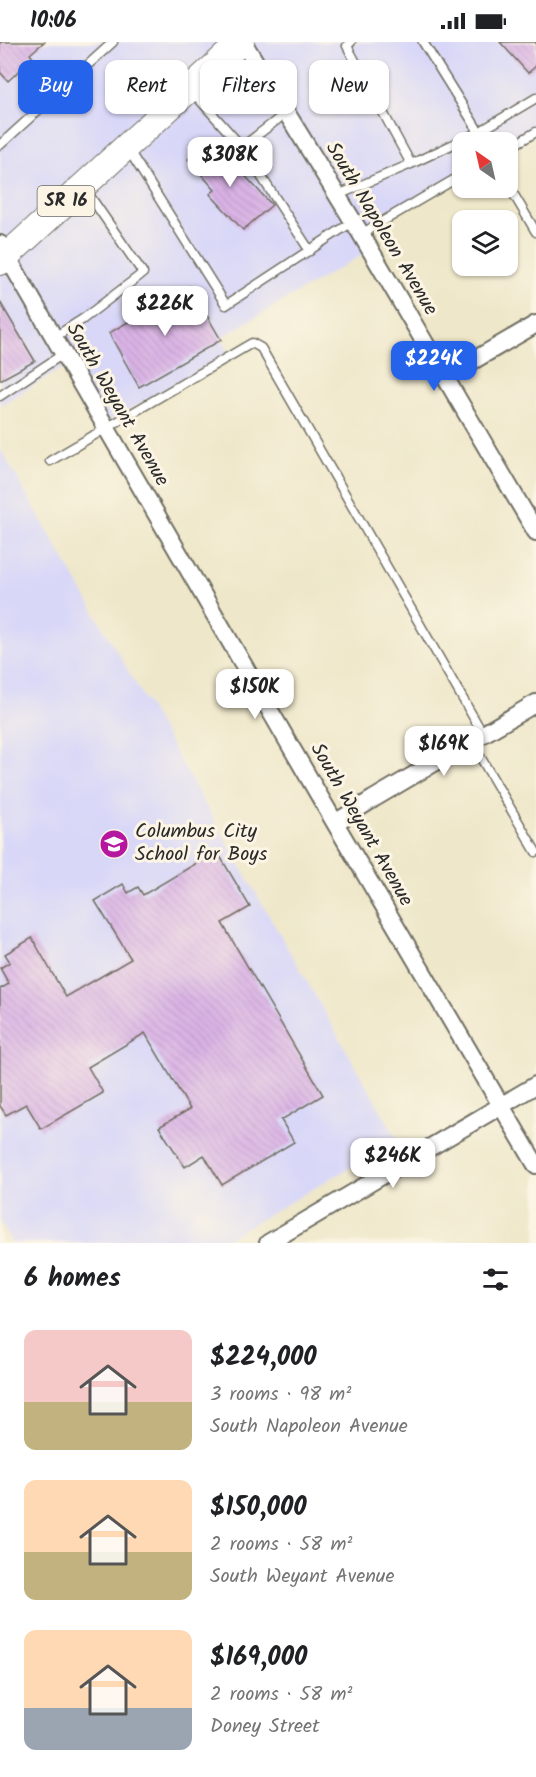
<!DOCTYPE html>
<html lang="en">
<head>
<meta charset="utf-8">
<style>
	body { margin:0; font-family:Kalam,sans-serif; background:#f2f2f2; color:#202124; height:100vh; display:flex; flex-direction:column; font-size:22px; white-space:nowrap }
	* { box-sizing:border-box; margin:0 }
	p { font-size:20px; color:#757577 }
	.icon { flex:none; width:33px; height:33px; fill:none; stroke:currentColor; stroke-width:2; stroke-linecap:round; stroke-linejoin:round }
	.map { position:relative; height:1201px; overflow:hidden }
	.details { display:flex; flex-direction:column; background:#fff; flex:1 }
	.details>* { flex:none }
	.banner { position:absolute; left:18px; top:18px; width:501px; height:54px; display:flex; gap:12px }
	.needle { width:39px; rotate:326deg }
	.tools { position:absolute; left:452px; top:90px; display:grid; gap:12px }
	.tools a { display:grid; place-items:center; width:66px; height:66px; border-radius:12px; background:#fff; box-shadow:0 2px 4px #0004; font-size:30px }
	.price { position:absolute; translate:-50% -51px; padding:0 14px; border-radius:12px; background:#fff; color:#222; font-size:20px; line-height:39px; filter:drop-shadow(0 2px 3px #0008) }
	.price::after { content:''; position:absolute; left:50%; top:36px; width:18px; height:14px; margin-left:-9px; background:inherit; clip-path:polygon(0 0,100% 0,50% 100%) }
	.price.current { background:#2563eb; color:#fff }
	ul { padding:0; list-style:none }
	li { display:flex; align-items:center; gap:18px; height:150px; padding:0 24px }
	li span { display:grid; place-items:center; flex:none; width:168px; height:120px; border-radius:12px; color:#555 }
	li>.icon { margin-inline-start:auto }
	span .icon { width:72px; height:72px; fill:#fffc; stroke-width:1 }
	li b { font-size:26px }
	h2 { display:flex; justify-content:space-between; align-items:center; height:72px; padding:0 24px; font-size:26px }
	.pill { padding:0 21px; border-radius:12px; background:#fff; box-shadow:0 2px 4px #0004; font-size:21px; line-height:54px }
	.pill.current { background:#2563eb; color:#fff }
	.status { display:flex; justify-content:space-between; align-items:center; height:42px; padding:0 30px; background:#fff; direction:ltr }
	.status svg { height:16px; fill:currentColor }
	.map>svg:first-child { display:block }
	.built { fill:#d8d7f8 }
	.building { fill:url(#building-back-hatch) }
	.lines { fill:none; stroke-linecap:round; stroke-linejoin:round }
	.lane-casing { stroke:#6f6d62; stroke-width:11 }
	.street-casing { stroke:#6f6d62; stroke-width:20 }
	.primary-casing { stroke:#6f6d62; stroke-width:28 }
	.lane { stroke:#fff; stroke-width:8 }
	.street { stroke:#fff; stroke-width:16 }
	.primary { stroke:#fff; stroke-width:26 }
	.labels { text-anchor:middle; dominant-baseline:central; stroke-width:6; stroke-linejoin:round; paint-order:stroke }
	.shield { fill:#fcf5e5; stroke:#6a6863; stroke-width:1.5 }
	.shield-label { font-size:18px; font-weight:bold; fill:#2b2b2b }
	.street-label { font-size:20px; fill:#2b2b2b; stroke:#fcf5e5 }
	.poi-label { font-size:20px; fill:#2b2b2b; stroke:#fcf5e5; text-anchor:start }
</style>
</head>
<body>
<div class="status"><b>10:06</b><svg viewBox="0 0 49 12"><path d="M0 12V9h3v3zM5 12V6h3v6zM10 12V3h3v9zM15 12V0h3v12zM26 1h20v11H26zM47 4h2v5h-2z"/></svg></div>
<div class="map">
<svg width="536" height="1201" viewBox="0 0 536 1201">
	<defs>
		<pattern id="building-back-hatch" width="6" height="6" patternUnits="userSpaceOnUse" patternTransform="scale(1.5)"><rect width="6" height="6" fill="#dab3e6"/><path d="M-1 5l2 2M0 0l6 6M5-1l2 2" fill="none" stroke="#bb9ac5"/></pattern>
	</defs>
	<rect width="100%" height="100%" fill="#fcf5e5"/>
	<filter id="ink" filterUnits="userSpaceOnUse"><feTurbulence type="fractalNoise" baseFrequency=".0167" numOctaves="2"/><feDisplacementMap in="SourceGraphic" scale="12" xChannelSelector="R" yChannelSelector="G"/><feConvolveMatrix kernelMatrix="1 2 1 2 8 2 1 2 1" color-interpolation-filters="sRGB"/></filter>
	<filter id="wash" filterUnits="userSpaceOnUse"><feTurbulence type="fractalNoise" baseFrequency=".008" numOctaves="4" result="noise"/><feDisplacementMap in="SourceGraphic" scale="24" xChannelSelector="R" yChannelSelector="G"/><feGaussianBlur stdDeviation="1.35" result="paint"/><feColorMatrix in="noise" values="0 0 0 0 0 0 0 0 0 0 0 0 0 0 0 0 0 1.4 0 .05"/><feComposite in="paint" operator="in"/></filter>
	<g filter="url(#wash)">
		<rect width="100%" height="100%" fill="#eee7c9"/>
		<!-- built -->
		<path class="built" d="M0,0H536V83L507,101L462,100V128L357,191L367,210L222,295L229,312L104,382L67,324L0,363Z
			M0,406L398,1098L219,1201H12L0,1179Z"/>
		<g id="blocks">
			<!-- building -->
			<path class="building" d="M0,0H44L30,12L33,16L8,39L0,30Z
				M500,0H536V24L528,31Z
				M206,101L232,129L237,125L272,163L243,188L210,152L215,148L188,117Z
				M190,244L221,298L139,345L109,291Z
				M0,260L35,319L0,338Z
				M217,809L250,865L222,881L323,1053L281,1078L294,1100L222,1143L204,1113L185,1125L159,1085L190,1067L145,991L88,1025L103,1051L41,1087L26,1062L6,1073L0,1064V947L9,942L0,926L10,920L5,912L32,896L66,955L131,917L95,859L123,842L128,851L138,845L143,853Z"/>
		</g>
	</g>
	<g filter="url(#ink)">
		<use href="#blocks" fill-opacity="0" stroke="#6f6d62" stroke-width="1.5"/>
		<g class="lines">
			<!-- lane casing -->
			<g class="lane-casing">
				<path id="lane" d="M351,0L347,4L411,122
					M423,0L479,90
					M191,48L242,105L286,71
					M0,103L113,0
					M242,105L310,209
					M128,107L226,263L354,179
					M507,107L536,90
					M507,141L536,190
					M338,153L411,122L479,90L536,56
					M361,192L462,133
					M53,296L83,277L143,231L85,147
					M0,354L63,312
					M50,419L252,301L261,306L483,692
					M471,699L536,810"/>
			</g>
			<!-- street casing -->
			<g class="street-casing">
				<path id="street" d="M243,0L361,192L536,490
					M0,202L335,781L536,1123
					M445,335L536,282
					M335,781L373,757L536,661
					M268,1201L536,1043"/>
			</g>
			<!-- primary casing -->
			<g class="primary-casing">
				<path id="primary" d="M0,220L241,0"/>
			</g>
			<!-- lane -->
			<use href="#lane" class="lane"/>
			<!-- street -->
			<use href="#street" class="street"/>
			<!-- primary -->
			<use href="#primary" class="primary"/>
		</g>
	</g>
	<!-- icons -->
	<defs>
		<g id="school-disc" transform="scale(1.5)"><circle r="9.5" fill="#b5179e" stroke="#fcf5e5"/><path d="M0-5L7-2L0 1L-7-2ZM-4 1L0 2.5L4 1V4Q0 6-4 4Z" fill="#fff"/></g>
	</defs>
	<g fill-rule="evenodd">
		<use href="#school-disc" x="114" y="802"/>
	</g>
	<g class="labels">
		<!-- shield labels -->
		<rect class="shield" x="37.5" y="144" width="57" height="30" rx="4.5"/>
		<g class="shield-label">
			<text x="66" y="159">SR 16</text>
		</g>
		<!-- street labels -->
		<g class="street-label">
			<text transform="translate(381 187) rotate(59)">South Napoleon Avenue</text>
			<text transform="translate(117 363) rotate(60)">South Weyant Avenue</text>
			<text transform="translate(361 783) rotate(60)">South Weyant Avenue</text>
		</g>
		<!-- poi labels -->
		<g class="poi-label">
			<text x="135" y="790">Columbus City<tspan x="135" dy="23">School for Boys</tspan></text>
		</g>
	</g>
</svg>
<div class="tools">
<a><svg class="needle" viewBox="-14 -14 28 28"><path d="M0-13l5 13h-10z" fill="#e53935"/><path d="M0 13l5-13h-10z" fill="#757577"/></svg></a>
<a><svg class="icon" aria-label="layers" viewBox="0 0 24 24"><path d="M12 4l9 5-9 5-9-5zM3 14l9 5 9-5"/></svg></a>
</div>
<b class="price" style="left:230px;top:146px">$308K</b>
<b class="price" style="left:165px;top:295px">$226K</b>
<b class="price current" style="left:434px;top:350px">$224K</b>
<b class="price" style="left:255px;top:678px">$150K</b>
<b class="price" style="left:444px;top:735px">$169K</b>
<b class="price" style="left:393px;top:1147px">$246K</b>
<div class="banner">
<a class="pill current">Buy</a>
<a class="pill">Rent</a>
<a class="pill">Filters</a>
<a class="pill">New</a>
</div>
</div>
<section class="details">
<h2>6 homes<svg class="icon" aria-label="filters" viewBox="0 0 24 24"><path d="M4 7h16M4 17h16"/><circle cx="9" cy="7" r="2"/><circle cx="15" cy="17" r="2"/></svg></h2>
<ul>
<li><span style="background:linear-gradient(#f6c9c9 60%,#c2b280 0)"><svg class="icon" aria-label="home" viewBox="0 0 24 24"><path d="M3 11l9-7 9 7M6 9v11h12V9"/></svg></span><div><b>$224,000</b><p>3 rooms · 98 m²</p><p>South Napoleon Avenue</p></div></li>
<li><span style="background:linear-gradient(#ffd9b3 60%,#c2b280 0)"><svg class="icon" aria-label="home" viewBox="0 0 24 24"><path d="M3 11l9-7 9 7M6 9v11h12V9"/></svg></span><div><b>$150,000</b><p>2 rooms · 58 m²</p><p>South Weyant Avenue</p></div></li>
<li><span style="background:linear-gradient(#ffd9b3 65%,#9aa5b1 0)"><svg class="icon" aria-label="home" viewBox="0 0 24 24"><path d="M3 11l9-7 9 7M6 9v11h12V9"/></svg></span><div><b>$169,000</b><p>2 rooms · 58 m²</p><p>Doney Street</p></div></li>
</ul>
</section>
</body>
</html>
